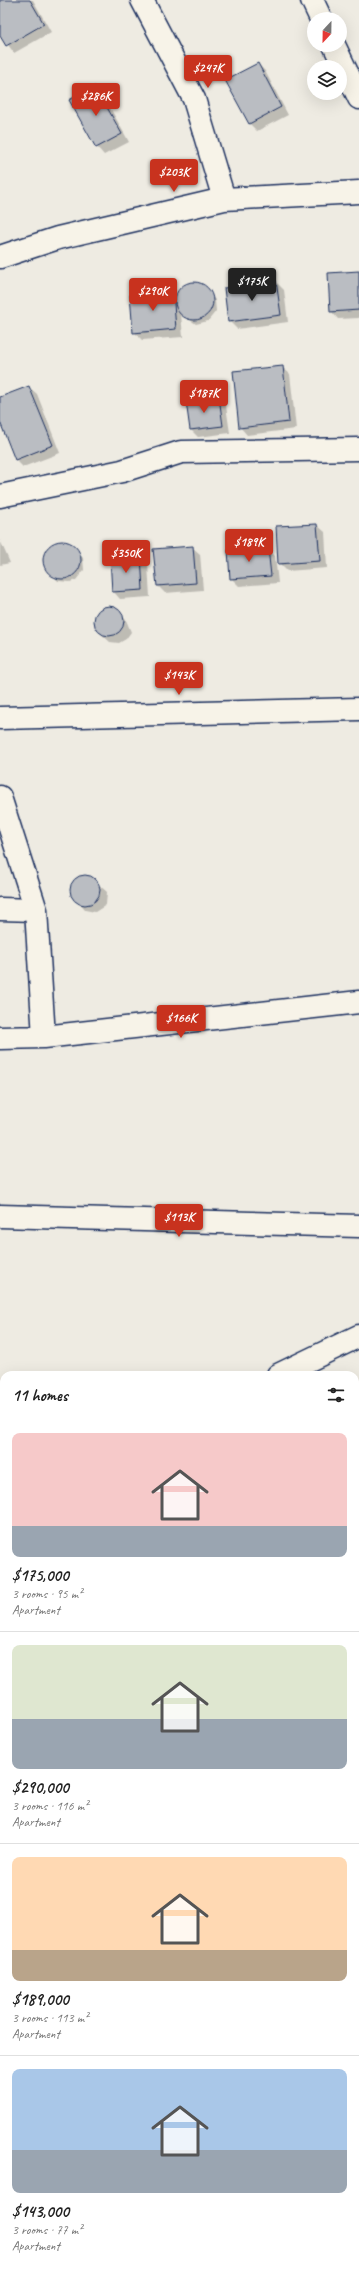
<!DOCTYPE html>
<html lang="en">
<head>
<meta charset="utf-8">
<style>
	body { margin:0; font-family:Caveat,sans-serif; background:#f2f2f2; color:#222; height:100vh; display:flex; flex-direction:column; font-size:15px; white-space:nowrap }
	* { box-sizing:border-box; margin:0 }
	p { font-size:13px; color:#767676 }
	.icon { flex:none; width:22px; height:22px; fill:none; stroke:currentColor; stroke-width:2; stroke-linecap:round; stroke-linejoin:round }
	.map { position:relative; flex:1; overflow:hidden }
	.drawer { position:absolute; left:0px; top:1371px; width:359px; height:904px; display:flex; flex-direction:column; background:#fff; border-radius:12px 12px 0 0; box-shadow:0 4px 16px #0002 }
	.drawer>* { flex:none }
	.needle { width:26px; rotate:202deg }
	.controls { position:absolute; left:307px; top:12px; display:grid; gap:8px }
	.controls a { display:grid; place-items:center; width:40px; height:40px; border-radius:50%; background:#fff; box-shadow:0 4px 16px #0002; font-size:20px }
	.price { position:absolute; translate:-50% -34px; padding:0 9px; border-radius:4px; background:#c8321e; color:#fff; font-size:13px; line-height:26px; filter:drop-shadow(0 1px 2px #0008) }
	.price::after { content:''; position:absolute; left:50%; top:24px; width:12px; height:9px; margin-left:-6px; background:inherit; clip-path:polygon(0 0,100% 0,50% 100%) }
	.price.on { background:#222; color:#fff }
	ul { padding:0; list-style:none }
	li { display:grid; align-content:center; gap:8px; height:212px; padding:0 12px }
	li+li { border-top:1px solid #e0e0e0 }
	li span { display:grid; place-items:center; height:124px; border-radius:8px; color:#555 }
	li>.icon { margin-inline-start:auto }
	span .icon { width:72px; height:72px; fill:#fffc; stroke-width:1 }
	li b { font-size:17px }
	h2 { display:flex; justify-content:space-between; align-items:center; height:48px; padding:0 12px; font-size:17px }
	.map>svg:first-child { display:block }
	.shadow { fill:#0003 }
	.building { fill:#babdc2; stroke:#1b2f5e }
	.lines { fill:none; stroke-linecap:round; stroke-linejoin:round }
	.minor-casing { stroke:#1b2f5e; stroke-width:25 }
	.tertiary-casing { stroke:#1b2f5e; stroke-width:25 }
	.minor { stroke:#f7f3e8; stroke-width:22 }
	.tertiary { stroke:#f7f3e8; stroke-width:22 }
</style>
</head>
<body>
<div class="map">
<svg width="359" height="2275" viewBox="0 0 359 2275">
	<rect width="100%" height="100%" fill="#eeebe2"/>
	<filter id="ink" filterUnits="userSpaceOnUse"><feTurbulence type="fractalNoise" baseFrequency=".025" numOctaves="2"/><feDisplacementMap in="SourceGraphic" scale="8" xChannelSelector="R" yChannelSelector="G"/><feConvolveMatrix kernelMatrix="1 2 1 2 8 2 1 2 1" color-interpolation-filters="sRGB"/></filter>
	<g filter="url(#ink)">
		<!-- shadow -->
		<path class="shadow" d="M0,0H33L51,32L14,53L0,34Z
			M258,64L265,71L288,115L257,131L250,124L227,81Z
			M95,87L103,95L129,142L104,155L97,147Z
			M359,272V318L338,319L331,311Z
			M276,282L284,290L288,322L237,329L229,321Z
			M190,283L203,285L215,300L216,311L208,321L196,324L181,314L183,337L142,340L134,332L173,293L177,297L185,285Z
			M282,367L290,374L296,429L247,435L240,427Z
			M29,387L37,394L60,453L23,467L16,460L0,419V399Z
			M219,398L226,406L230,433L198,437L191,430Z
			M317,525L325,532L327,568L287,571L279,563L277,527Z
			M0,540L10,563L0,565Z
			M58,542L70,544L83,558L84,570L76,580L70,582L58,581L46,568L44,563L45,552L53,544Z
			M192,547L200,554L203,590L165,593L158,586Z
			M268,549L275,556L278,583L239,586L231,578Z
			M141,557L148,564L150,597L120,599L113,591Z
			M105,608L115,609L126,620L131,632L126,639L119,643L110,642L98,631L95,622L98,613Z
			M88,875L107,892L106,905L95,912L85,910L71,894L72,884L78,877Z
			M163,2271H213L215,2275H165Z
			M310,2271H346V2275H312Z"/>
		<!-- building -->
		<path class="building" d="M0,0H30L44,24L6,46L0,36Z
			M258,63L281,107L249,124L225,80Z
			M95,86L122,134L96,148L69,100Z
			M359,271V310L330,312L328,273Z
			M276,281L281,315L228,322L224,288Z
			M175 301a19 19 0 1 1 38 0a19 19 0 1 1-38 0Z
			M173,292L176,329L133,333L130,295Z
			M283,366L289,422L239,428L233,371Z
			M29,386L53,445L15,460L0,422V397Z
			M219,397L223,426L190,430L186,401Z
			M317,524L320,561L278,564L276,526Z
			M43 560a19 19 0 1 1 38 0a19 19 0 1 1-38 0Z
			M193,546L196,583L157,586L153,549Z
			M268,548L271,576L230,579L228,550Z
			M141,556L143,590L112,592L110,557Z
			M94 621a15 15 0 1 1 30 0a15 15 0 1 1-30 0Z
			M70 890a15 15 0 1 1 30 0a15 15 0 1 1-30 0Z
			M162,2271H208L200,2275H164Z
			M309,2271H339L337,2275H311Z"/>
		<g class="lines">
			<!-- minor casing -->
			<g class="minor-casing">
				<path id="minor" d="M142,0L194,99L224,199
					M312,0L321,19
					M334,45L359,98
					M0,257L58,238L224,199L359,192
					M0,496L122,471L181,452L359,449
					M0,718L359,709
					M0,797L36,910L44,1037
					M0,909L36,910
					M0,1038L44,1037L359,1002
					M0,1216L359,1226
					M278,1375L359,1336
					M0,1484L4,1482
					M355,2050L359,2048
					M0,2233L4,2231"/>
			</g>
			<!-- tertiary casing -->
			<g class="tertiary-casing">
				<path id="tertiary" d="M355,1688L359,1686
					M0,1907L4,1904"/>
			</g>
			<!-- minor -->
			<use href="#minor" class="minor"/>
			<!-- tertiary -->
			<use href="#tertiary" class="tertiary"/>
		</g>
	</g>
</svg>
<div class="controls">
<a><svg class="needle" viewBox="-14 -14 28 28"><path d="M0-13l5 13h-10z" fill="#e53935"/><path d="M0 13l5-13h-10z" fill="#767676"/></svg></a>
<a><svg class="icon" aria-label="layers" viewBox="0 0 24 24"><path d="M12 4l9 5-9 5-9-5zM3 14l9 5 9-5"/></svg></a>
</div>
<b class="price" style="left:208px;top:89px">$247K</b>
<b class="price" style="left:96px;top:117px">$286K</b>
<b class="price" style="left:174px;top:193px">$203K</b>
<b class="price on" style="left:252px;top:302px">$175K</b>
<b class="price" style="left:153px;top:312px">$290K</b>
<b class="price" style="left:204px;top:414px">$187K</b>
<b class="price" style="left:249px;top:563px">$189K</b>
<b class="price" style="left:126px;top:574px">$350K</b>
<b class="price" style="left:179px;top:696px">$143K</b>
<b class="price" style="left:181px;top:1039px">$166K</b>
<b class="price" style="left:179px;top:1238px">$113K</b>
<section class="drawer">
<h2>11 homes<svg class="icon" aria-label="filters" viewBox="0 0 24 24"><path d="M4 7h16M4 17h16"/><circle cx="9" cy="7" r="2"/><circle cx="15" cy="17" r="2"/></svg></h2>
<ul>
<li><span style="background:linear-gradient(#f6c9c9 75%,#9aa5b1 0)"><svg class="icon" aria-label="home" viewBox="0 0 24 24"><path d="M3 11l9-7 9 7M6 9v11h12V9"/></svg></span><div><b>$175,000</b><p>3 rooms · 95 m²</p><p>Apartment</p></div></li>
<li><span style="background:linear-gradient(#dfe7d0 60%,#9aa5b1 0)"><svg class="icon" aria-label="home" viewBox="0 0 24 24"><path d="M3 11l9-7 9 7M6 9v11h12V9"/></svg></span><div><b>$290,000</b><p>3 rooms · 116 m²</p><p>Apartment</p></div></li>
<li><span style="background:linear-gradient(#ffd9b3 75%,#b9a48a 0)"><svg class="icon" aria-label="home" viewBox="0 0 24 24"><path d="M3 11l9-7 9 7M6 9v11h12V9"/></svg></span><div><b>$189,000</b><p>3 rooms · 113 m²</p><p>Apartment</p></div></li>
<li><span style="background:linear-gradient(#a9c7e8 65%,#9aa5b1 0)"><svg class="icon" aria-label="home" viewBox="0 0 24 24"><path d="M3 11l9-7 9 7M6 9v11h12V9"/></svg></span><div><b>$143,000</b><p>3 rooms · 77 m²</p><p>Apartment</p></div></li>
</ul>
</section>
</div>
</body>
</html>
